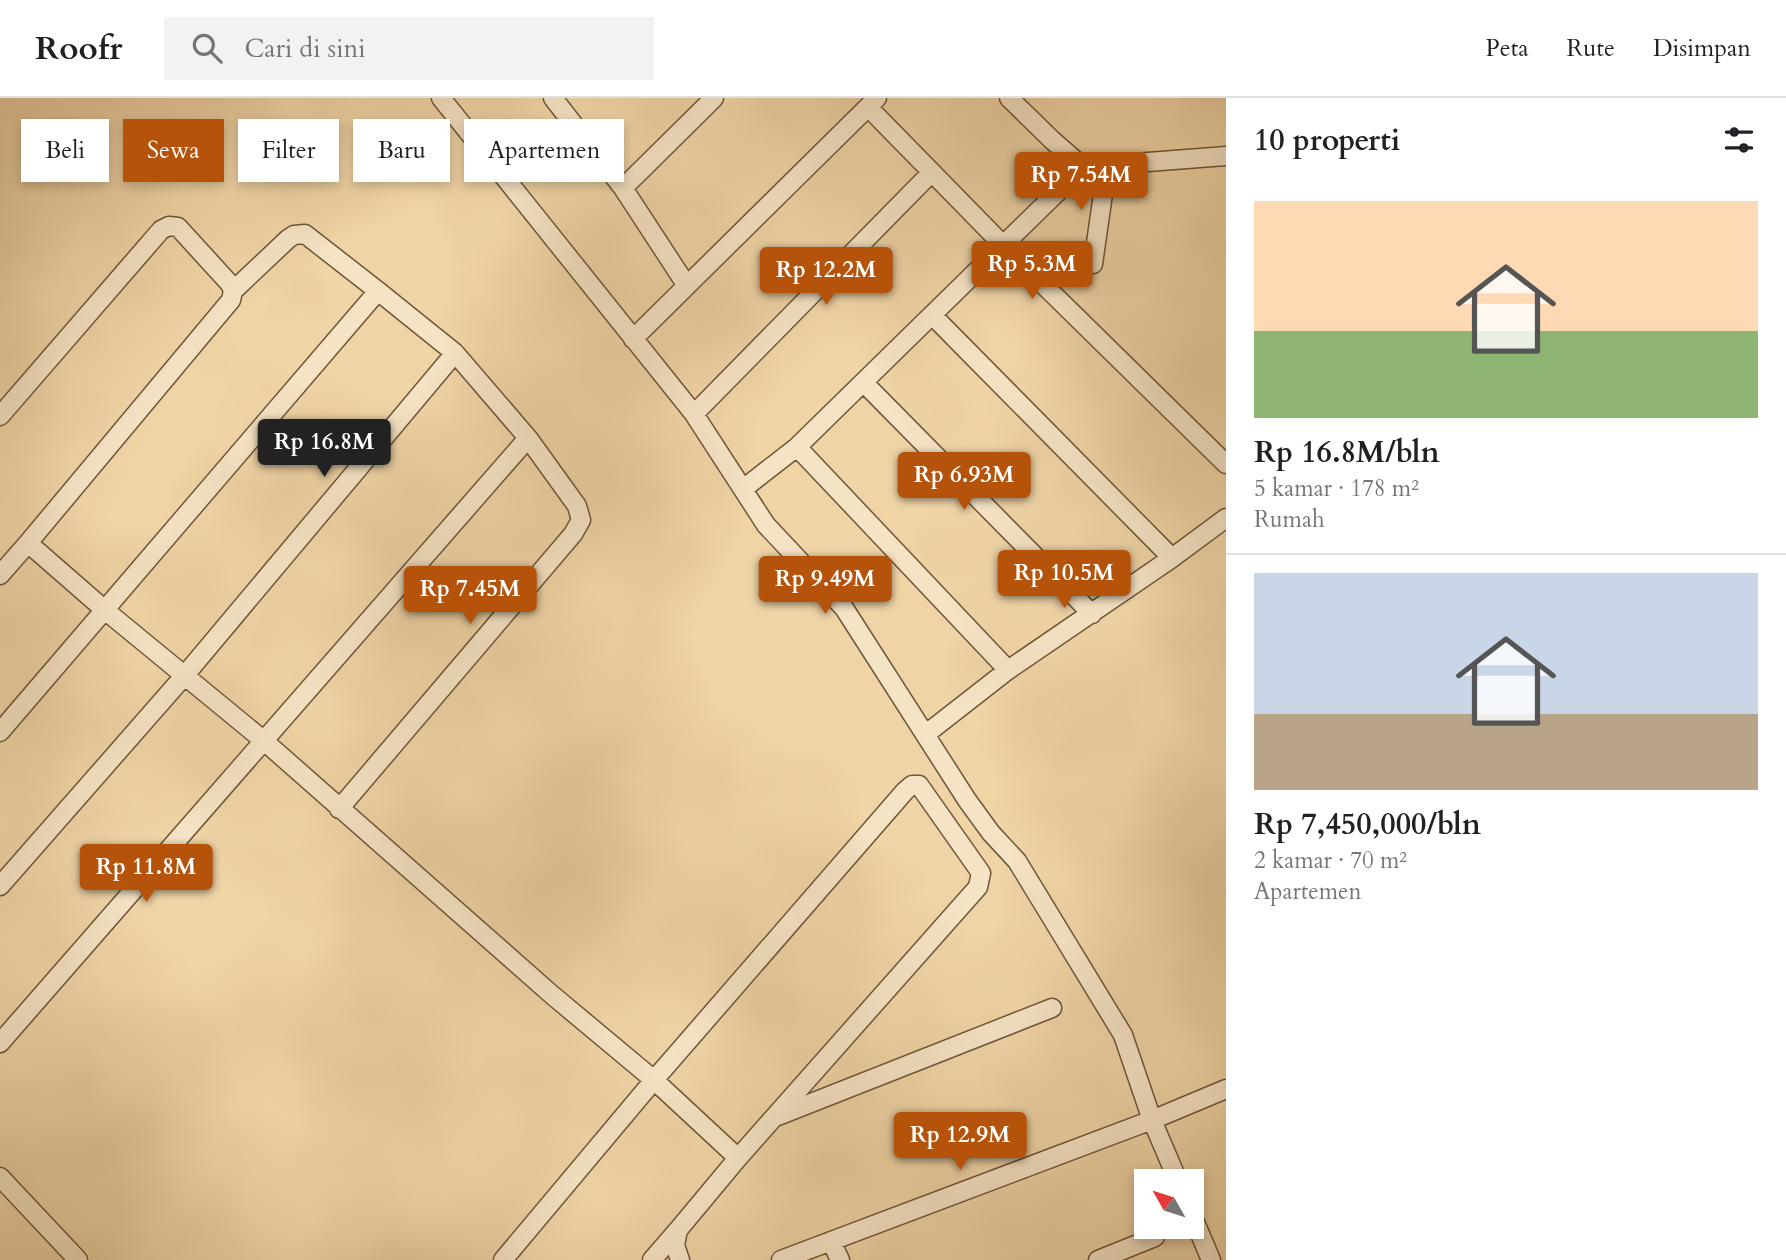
<!DOCTYPE html>
<html lang="id">
<head>
<meta charset="utf-8">
<style>
	body { margin:0; font-family:Cardo,serif; background:#f2f2f2; color:#202124; height:100vh; display:flex; flex-direction:column; font-size:26px; white-space:nowrap }
	* { box-sizing:border-box; margin:0 }
	p { font-size:23px; color:#757577 }
	.icon { flex:none; width:38px; height:38px; fill:none; stroke:currentColor; stroke-width:2; stroke-linecap:round; stroke-linejoin:round }
	.map { position:relative; flex:1; overflow:hidden }
	.sheet { display:flex; flex-direction:column; background:#fff; width:560px }
	.sheet>* { flex:none }
	.hud { position:absolute; left:21px; top:21px; width:665px; height:63px; display:flex; gap:14px }
	.needle { width:46px; rotate:309deg }
	.fabs { position:absolute; left:1134px; top:1071px; display:grid; gap:14px }
	.fabs a { display:grid; place-items:center; width:70px; height:70px; border-radius:0px; background:#fff; box-shadow:0 4px 10px #0003; font-size:35px }
	.price { position:absolute; translate:-50% -60px; padding:0 16px; border-radius:7px; background:#b45309; color:#fff; font-size:23px; line-height:46px; filter:drop-shadow(0 2px 4px #0008) }
	.price::after { content:''; position:absolute; left:50%; top:42px; width:21px; height:16px; margin-left:-10px; background:inherit; clip-path:polygon(0 0,100% 0,50% 100%) }
	.price.active { background:#222; color:#fff }
	ul { padding:0; list-style:none }
	li { display:grid; align-content:center; gap:14px; height:371px; padding:0 28px }
	li+li { border-top:2px solid #e0e0e0 }
	li span { display:grid; place-items:center; height:217px; border-radius:0px; color:#555 }
	li>.icon { margin-inline-start:auto }
	span .icon { width:126px; height:126px; fill:#fffc; stroke-width:1 }
	li b { font-size:30px }
	h2 { display:flex; justify-content:space-between; align-items:center; height:84px; padding:0 28px; font-size:30px }
	.tag { padding:0 24px; border-radius:0px; background:#fff; box-shadow:0 4px 10px #0003; font-size:24px; line-height:63px }
	.tag.active { background:#b45309; color:#fff }
	header { display:flex; align-items:center; gap:42px; box-sizing:border-box; height:98px; padding:0 35px; background:#fff; border-bottom:2px solid #e0e0e0 }
	header strong { font-size:33px }
	nav { display:flex; gap:38px; margin-inline-start:auto; font-size:24px }
	.search { width:490px; height:63px; background:#f2f2f2; display:flex; align-items:center; gap:18px; box-sizing:border-box; padding:0 24px; border-radius:0px; color:#757577; font-size:26px }
	main { display:flex; flex:1; min-height:0 }
	.map>svg:first-child { display:block }
	.lines { fill:none; stroke-linecap:round; stroke-linejoin:round }
	.street-casing { stroke:#6f5638; stroke-width:21 }
	.street { stroke:#f5e3c5; stroke-width:18 }
</style>
</head>
<body>
<header>
<strong>Roofr</strong>
<div class="search"><svg class="icon" aria-label="search" viewBox="0 0 24 24"><circle cx="10" cy="10" r="6"/><path d="M15 15l6 6"/></svg>Cari di sini</div>
<nav><a>Peta</a><a>Rute</a><a>Disimpan</a></nav>
</header>
<main>
<div class="map">
<svg width="1226" height="1162" viewBox="0 0 1226 1162">
	<rect width="100%" height="100%" fill="#efd4a6"/>
	<filter id="stains"><feTurbulence type="fractalNoise" baseFrequency=".00286" numOctaves="4"/><feColorMatrix values="0 0 0 0 .2 0 0 0 0 .09 0 0 0 0 .02 0 0 0 .5 -.17"/></filter>
	<radialGradient id="worn" r=".72"><stop offset=".6" stop-color="#630" stop-opacity="0"/><stop offset="1" stop-color="#630" stop-opacity=".3"/></radialGradient>
	<g class="lines">
		<!-- street casing -->
		<g class="street-casing">
			<path id="street" d="M441,0L694,316L766,427L844,510L967,702L991,735L1017,763L1123,937L1152,1022L1178,1083
				M553,0L623,90L687,188
				M1009,0L1052,42L1083,69L1226,58
				M868,9L1004,148L1226,366
				M623,90L714,0
				M1093,166L1107,68
				M933,218L1172,460
				M633,241L877,0
				M864,285L1092,516
				M694,316L931,75
				M0,318L161,132L169,128L178,129L230,186L233,193L231,202L28,445L106,513L263,642L551,896L654,982L738,1060L678,1132L675,1147L680,1162
				M743,391L797,349
				M0,477L28,445
				M1008,572L797,349L1083,69
				M0,634L378,193L305,136L294,137L288,141L233,193
				M926,636L1008,572L1172,460L1226,420
				M339,711L573,436L581,422L577,408L528,340
				M0,788L185,577L455,255L378,193
				M0,945L528,340L455,255
				M778,1018L1052,910
				M0,1079L78,1162
				M1192,1117L1211,1162
				M831,1143L840,1162
				M503,1162L654,982L905,693L912,687H919L981,775L978,789L738,1060
				M652,1162L678,1132
				M781,1162L1152,1022L1226,991
				M1098,1162L1155,1139"/>
		</g>
		<!-- street -->
		<use href="#street" class="street"/>
	</g>
	<rect width="100%" height="100%" filter="url(#stains)"/>
	<rect width="100%" height="100%" fill="url(#worn)"/>
</svg>
<div class="fabs">
<a><svg class="needle" viewBox="-14 -14 28 28"><path d="M0-13l5 13h-10z" fill="#e53935"/><path d="M0 13l5-13h-10z" fill="#757577"/></svg></a>
</div>
<b class="price" style="left:1081px;top:114px">Rp 7.54M</b>
<b class="price" style="left:1032px;top:203px">Rp 5.3M</b>
<b class="price" style="left:826px;top:209px">Rp 12.2M</b>
<b class="price active" style="left:324px;top:381px">Rp 16.8M</b>
<b class="price" style="left:964px;top:414px">Rp 6.93M</b>
<b class="price" style="left:1064px;top:512px">Rp 10.5M</b>
<b class="price" style="left:825px;top:518px">Rp 9.49M</b>
<b class="price" style="left:470px;top:528px">Rp 7.45M</b>
<b class="price" style="left:146px;top:806px">Rp 11.8M</b>
<b class="price" style="left:960px;top:1074px">Rp 12.9M</b>
<div class="hud">
<a class="tag">Beli</a>
<a class="tag active">Sewa</a>
<a class="tag">Filter</a>
<a class="tag">Baru</a>
<a class="tag">Apartemen</a>
</div>
</div>
<section class="sheet">
<h2>10 properti<svg class="icon" aria-label="filters" viewBox="0 0 24 24"><path d="M4 7h16M4 17h16"/><circle cx="9" cy="7" r="2"/><circle cx="15" cy="17" r="2"/></svg></h2>
<ul>
<li><span style="background:linear-gradient(#ffd9b3 60%,#8fb573 0)"><svg class="icon" aria-label="home" viewBox="0 0 24 24"><path d="M3 11l9-7 9 7M6 9v11h12V9"/></svg></span><div><b>Rp 16.8M/bln</b><p>5 kamar · 178 m²</p><p>Rumah</p></div></li>
<li><span style="background:linear-gradient(#c9d6e8 65%,#b9a48a 0)"><svg class="icon" aria-label="home" viewBox="0 0 24 24"><path d="M3 11l9-7 9 7M6 9v11h12V9"/></svg></span><div><b>Rp 7,450,000/bln</b><p>2 kamar · 70 m²</p><p>Apartemen</p></div></li>
</ul>
</section>
</main>
</body>
</html>
